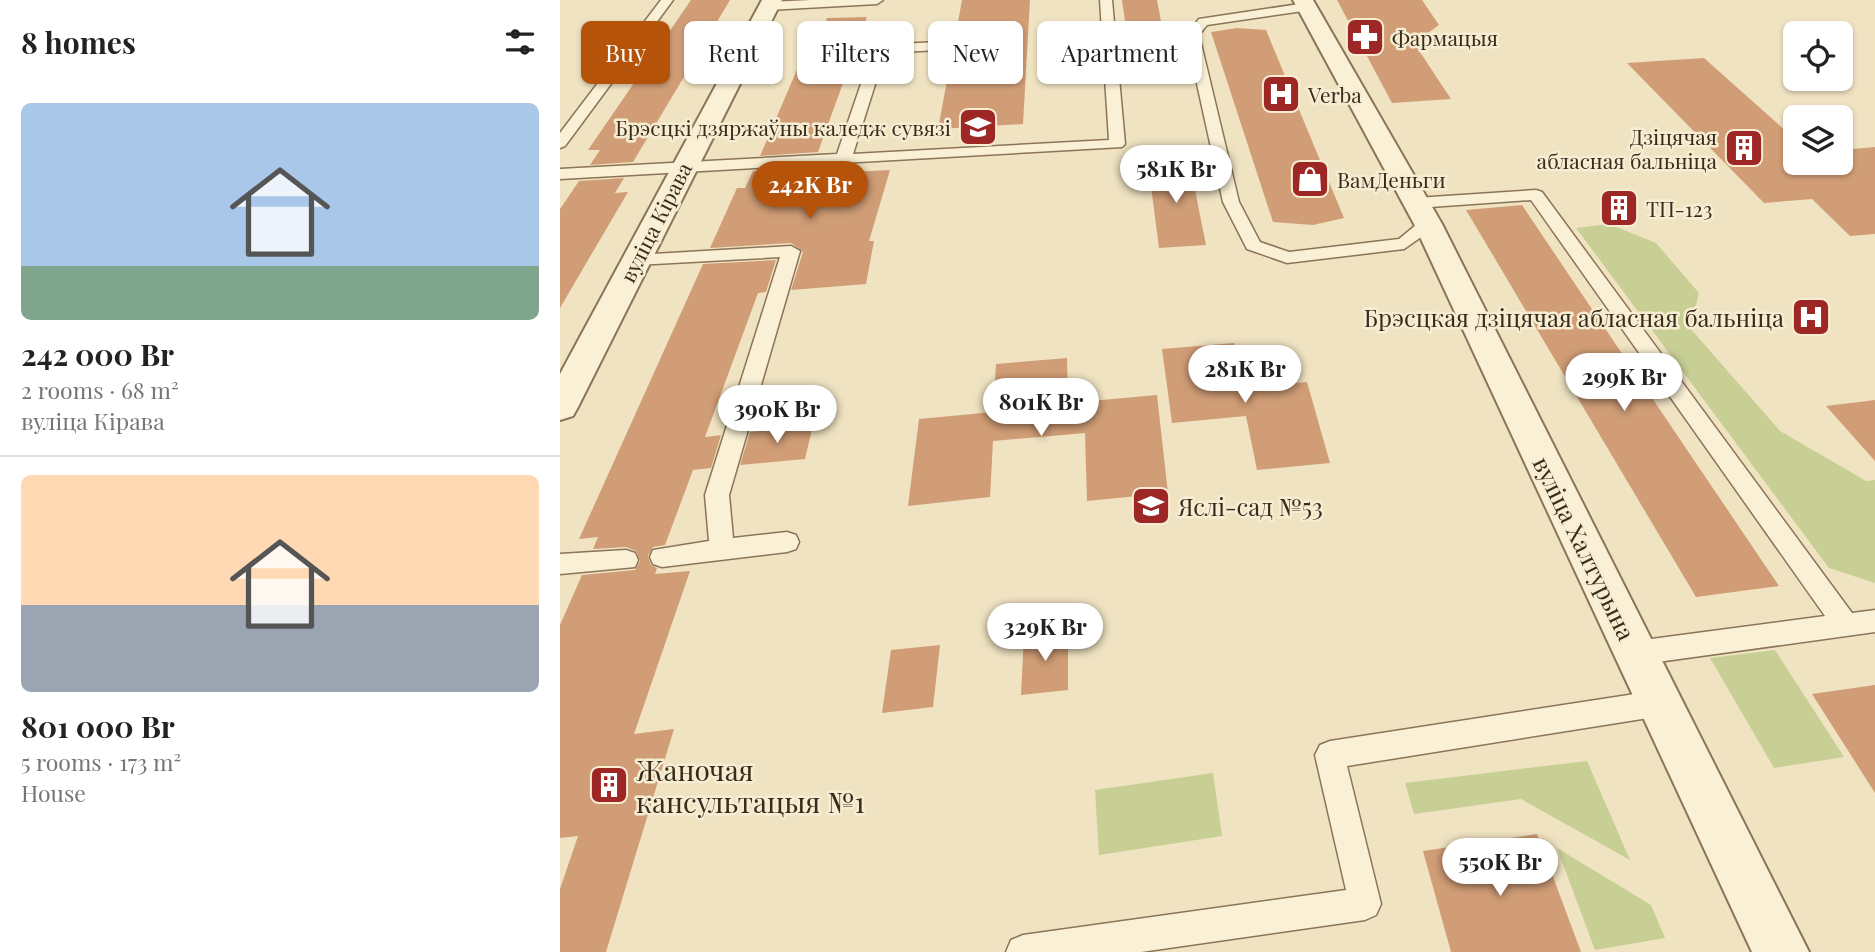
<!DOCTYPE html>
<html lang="en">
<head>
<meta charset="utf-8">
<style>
	body { margin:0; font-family:"Playfair Display",serif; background:#f6f6f6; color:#222; height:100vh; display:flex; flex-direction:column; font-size:26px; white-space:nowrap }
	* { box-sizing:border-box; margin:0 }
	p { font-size:23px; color:#767676 }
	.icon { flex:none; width:38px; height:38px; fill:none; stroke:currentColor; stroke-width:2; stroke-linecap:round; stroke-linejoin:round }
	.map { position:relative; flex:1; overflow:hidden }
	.panel { display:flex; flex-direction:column; background:#fff; width:560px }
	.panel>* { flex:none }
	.hud { position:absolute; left:21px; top:21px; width:665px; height:63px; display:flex; gap:14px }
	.fabs { position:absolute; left:1223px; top:21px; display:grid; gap:14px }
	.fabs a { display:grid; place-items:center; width:70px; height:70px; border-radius:10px; background:#fff; box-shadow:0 2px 5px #0004; font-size:35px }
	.price { position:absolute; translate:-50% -60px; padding:0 16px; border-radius:24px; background:#fff; color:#222; font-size:23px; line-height:46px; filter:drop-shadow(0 2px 4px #0008) }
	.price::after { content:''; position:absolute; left:50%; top:42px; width:21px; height:16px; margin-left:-10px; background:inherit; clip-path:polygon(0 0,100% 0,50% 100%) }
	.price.current { background:#b45309; color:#fff }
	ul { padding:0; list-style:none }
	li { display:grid; align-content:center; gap:14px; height:371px; padding:0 21px }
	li+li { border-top:2px solid #e0e0e0 }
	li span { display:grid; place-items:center; height:217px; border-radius:10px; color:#555 }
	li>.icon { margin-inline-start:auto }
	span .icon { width:126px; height:126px; fill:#fffc; stroke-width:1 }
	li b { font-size:30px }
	h2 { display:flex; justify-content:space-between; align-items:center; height:84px; padding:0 21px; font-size:30px }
	.tag { padding:0 24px; border-radius:10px; background:#fff; box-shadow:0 2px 5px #0004; font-size:24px; line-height:63px }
	.tag.current { background:#b45309; color:#fff }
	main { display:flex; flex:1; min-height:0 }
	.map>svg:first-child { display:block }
	.green { fill:#c7cf95 }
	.building { fill:#d09d76 }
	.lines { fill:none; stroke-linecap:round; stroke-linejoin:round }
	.lane-casing { stroke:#8b7458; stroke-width:3 }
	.street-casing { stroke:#8b7458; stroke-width:4 }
	.lane { fill:#faf0d5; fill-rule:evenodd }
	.street { fill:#faf0d5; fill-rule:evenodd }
	.labels { text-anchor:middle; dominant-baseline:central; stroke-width:5; stroke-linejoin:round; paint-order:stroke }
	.far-poi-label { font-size:21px; fill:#3a2c1d; stroke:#f7edd2; text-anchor:start }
	.far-street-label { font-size:21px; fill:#3a2c1d; stroke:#f7edd2 }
	.poi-label { font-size:24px; fill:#3a2c1d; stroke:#f7edd2; text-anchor:end }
	.street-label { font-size:24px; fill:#3a2c1d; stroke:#f7edd2 }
	.near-poi-label { font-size:28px; fill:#3a2c1d; stroke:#f7edd2; text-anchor:start }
</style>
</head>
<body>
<main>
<section class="panel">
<h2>8 homes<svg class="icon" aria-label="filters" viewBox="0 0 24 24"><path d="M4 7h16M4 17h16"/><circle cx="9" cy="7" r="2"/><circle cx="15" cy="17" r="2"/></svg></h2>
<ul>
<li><span style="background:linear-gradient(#a9c7e8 75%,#7fa58c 0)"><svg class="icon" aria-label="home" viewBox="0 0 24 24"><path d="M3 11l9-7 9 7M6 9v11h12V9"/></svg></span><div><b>242 000 Br</b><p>2 rooms · 68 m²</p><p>вуліца Кірава</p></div></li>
<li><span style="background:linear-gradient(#ffd9b3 60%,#9aa5b1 0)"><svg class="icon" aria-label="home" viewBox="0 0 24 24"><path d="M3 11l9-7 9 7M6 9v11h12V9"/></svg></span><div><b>801 000 Br</b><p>5 rooms · 173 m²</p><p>House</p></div></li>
</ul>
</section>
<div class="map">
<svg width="1315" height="952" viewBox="0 0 1315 952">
	<rect width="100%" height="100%" fill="#f0e3c2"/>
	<!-- green -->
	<path class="green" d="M1049,224L1096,243L1139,293L1130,328L1220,431L1306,481L1315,480V583L1269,568L1016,228Z
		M1215,650L1284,757L1214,768L1150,658Z
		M1027,761L1070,860L961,799L854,814L845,783Z
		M653,773L662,836L539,855L535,790Z
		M997,848L1091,905L1105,938L1035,950Z"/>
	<!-- building -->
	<path class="building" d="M131,0H170L73,162L30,165L40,150H28Z
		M402,0H470L463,124L378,129Z
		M562,0H597L606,48L569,50Z
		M777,0H862L879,25L854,43L891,99L832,103Z
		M307,17L258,152L200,156L251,37H259L267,18Z
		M677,28L706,30L784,218L753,225L713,222L651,32Z
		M1144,58L1236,140V163H1281V150L1315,147V234L1290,236L1252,199L1204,203L1067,63Z
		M629,160L646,245L599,248L588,163Z
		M253,167L251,174L330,170L309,241H314L306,284L231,290L243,252L231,243L150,248L177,188H185L193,171Z
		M64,178L55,193L68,192L0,308V209L19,181Z
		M962,205L1011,278L1219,586L1136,597L906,210Z
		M216,260L206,292L198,293L145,437L161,435L151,468L133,470L105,545L93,547L88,556L91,565L97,568L95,574L130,571L74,734L114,729L46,952H0V889L18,836L0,838V625L22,575L75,570L80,561L76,551L66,547L33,549L38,537L19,539L143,264Z
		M674,343L684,388L747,382L770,463L697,470L686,416L612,423L602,349Z
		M507,358L508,403L597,395L608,493L527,501L525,433L433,441L430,497L348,506L359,419L433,412L436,364Z
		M1315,400V461L1266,406Z
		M253,425L245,459L180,465L190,432Z
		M508,631V690L461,695L464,635Z
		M380,645L373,707L322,713L331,650Z
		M1315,685V793L1252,694Z
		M977,834L1021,952H891L863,851Z"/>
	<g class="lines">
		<!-- lane casing -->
		<g class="lane-casing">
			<path id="lane" d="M101,0H113L5,146L0,148V133Z
				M251,0H323L317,4L208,10L202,6L208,2Z
				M540,0H552L565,144L562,147L0,179V169L277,154L313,49L320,45L378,42L385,46L378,50L325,53L293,154L549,140Z
				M746,3L752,7L750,10L647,25L639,35L679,202L700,242L729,252L839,239L862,220H874L877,224L874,228L844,249L727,263L687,249L663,202L626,34L639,19Z
				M976,190L982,192L1292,613L1315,610V632L1076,665L1067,662L1063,653L1067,644L1076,641L1265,616L971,200L856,208L848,203L856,198Z
				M231,246L240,251L169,495L173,538L227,532L236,535L239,542L236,549L227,552L102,567L93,564L90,557L93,550L149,541L145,495L220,257L76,265L67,260L76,255Z
				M66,550L75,553L78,560L75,567L0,574V554Z
				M1101,690L1111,694L1115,703L1111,712L1101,716L787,766L821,904L816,915L805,920L581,952H446L451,940L463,935L786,890L755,755L760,745L770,741Z"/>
		</g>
		<!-- street casing -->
		<g class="street-casing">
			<path id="street" d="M202,0H222L18,407L13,416L0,420V374Z
				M733,0H753L882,224L1249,952H1192L854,224Z"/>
		</g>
		<!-- lane -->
		<use href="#lane" class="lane"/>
		<!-- street -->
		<use href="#street" class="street"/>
	</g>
	<!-- icons -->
	<defs>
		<g id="pharmacy-square" transform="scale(2.0125)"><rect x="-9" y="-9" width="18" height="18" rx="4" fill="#9d2725" stroke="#f7edd2"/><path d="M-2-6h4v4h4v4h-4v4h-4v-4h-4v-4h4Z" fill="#fff"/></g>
		<g id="hospital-square" transform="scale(2.0125)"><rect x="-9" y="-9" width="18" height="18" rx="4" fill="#9d2725" stroke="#f7edd2"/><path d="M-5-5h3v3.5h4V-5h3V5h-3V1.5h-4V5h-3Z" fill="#fff"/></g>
		<g id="university-square" transform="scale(2.0125)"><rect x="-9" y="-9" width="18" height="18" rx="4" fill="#9d2725" stroke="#f7edd2"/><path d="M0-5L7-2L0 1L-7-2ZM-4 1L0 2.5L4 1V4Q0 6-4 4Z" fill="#fff"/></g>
		<g id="building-square" transform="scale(2.0125)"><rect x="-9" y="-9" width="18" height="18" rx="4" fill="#9d2725" stroke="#f7edd2"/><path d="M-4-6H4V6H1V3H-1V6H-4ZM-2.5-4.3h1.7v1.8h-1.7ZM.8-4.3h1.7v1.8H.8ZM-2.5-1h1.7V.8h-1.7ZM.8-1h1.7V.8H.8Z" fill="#fff"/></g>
		<g id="shop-square" transform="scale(2.0125)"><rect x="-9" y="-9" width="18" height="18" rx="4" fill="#9d2725" stroke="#f7edd2"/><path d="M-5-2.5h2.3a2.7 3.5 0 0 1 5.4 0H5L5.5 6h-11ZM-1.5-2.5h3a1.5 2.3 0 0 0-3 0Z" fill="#fff"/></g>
		<g id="school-square" transform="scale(2.0125)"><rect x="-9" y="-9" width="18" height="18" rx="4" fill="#9d2725" stroke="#f7edd2"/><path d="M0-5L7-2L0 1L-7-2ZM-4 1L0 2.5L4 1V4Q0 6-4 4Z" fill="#fff"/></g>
	</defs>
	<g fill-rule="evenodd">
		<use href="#pharmacy-square" x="805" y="37"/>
		<use href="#hospital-square" x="721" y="94"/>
		<use href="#university-square" x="418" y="127"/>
		<use href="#building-square" x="1184" y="148"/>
		<use href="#shop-square" x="750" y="179"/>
		<use href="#building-square" x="1059" y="208"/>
		<use href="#hospital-square" x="1251" y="317"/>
		<use href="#school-square" x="591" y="506"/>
		<use href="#building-square" x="49" y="785"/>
	</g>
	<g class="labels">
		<!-- far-poi labels -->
		<g class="far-poi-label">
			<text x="832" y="37">Фармацыя</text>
			<text x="748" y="94">Verba</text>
			<text x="391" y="127" text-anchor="end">Брэсцкі дзяржаўны каледж сувязі</text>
			<text x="1157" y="136" text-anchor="end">Дзіцячая<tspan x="1157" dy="24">абласная бальніца</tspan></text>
			<text x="777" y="179">ВамДеньги</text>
			<text x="1086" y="208">ТП-123</text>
		</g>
		<!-- far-street labels -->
		<g class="far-street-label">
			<text transform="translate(95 222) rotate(-63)">вуліца Кірава</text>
		</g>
		<!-- poi labels -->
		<g class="poi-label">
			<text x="1224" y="317">Брэсцкая дзіцячая абласная бальніца</text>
			<text x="618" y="506" text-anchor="start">Яслі-сад №53</text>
		</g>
		<!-- street labels -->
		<g class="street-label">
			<text transform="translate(1025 548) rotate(64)">вуліца Халтурына</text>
		</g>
		<!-- near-poi labels -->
		<g class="near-poi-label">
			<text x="76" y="769">Жаночая<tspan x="76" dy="32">кансультацыя №1</tspan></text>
		</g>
	</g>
</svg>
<div class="fabs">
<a><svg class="icon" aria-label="locate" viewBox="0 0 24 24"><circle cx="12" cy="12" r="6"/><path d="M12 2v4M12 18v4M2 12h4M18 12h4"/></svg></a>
<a><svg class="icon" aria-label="layers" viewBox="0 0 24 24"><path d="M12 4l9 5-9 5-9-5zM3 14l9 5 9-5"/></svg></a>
</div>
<b class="price" style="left:616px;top:205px">581K Br</b>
<b class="price current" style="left:250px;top:221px">242K Br</b>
<b class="price" style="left:685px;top:405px">281K Br</b>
<b class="price" style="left:1064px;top:413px">299K Br</b>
<b class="price" style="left:481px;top:438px">801K Br</b>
<b class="price" style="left:217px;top:445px">390K Br</b>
<b class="price" style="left:485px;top:663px">329K Br</b>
<b class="price" style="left:940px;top:898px">550K Br</b>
<div class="hud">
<a class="tag current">Buy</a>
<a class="tag">Rent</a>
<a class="tag">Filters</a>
<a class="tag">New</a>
<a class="tag">Apartment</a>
</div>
</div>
</main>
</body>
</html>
